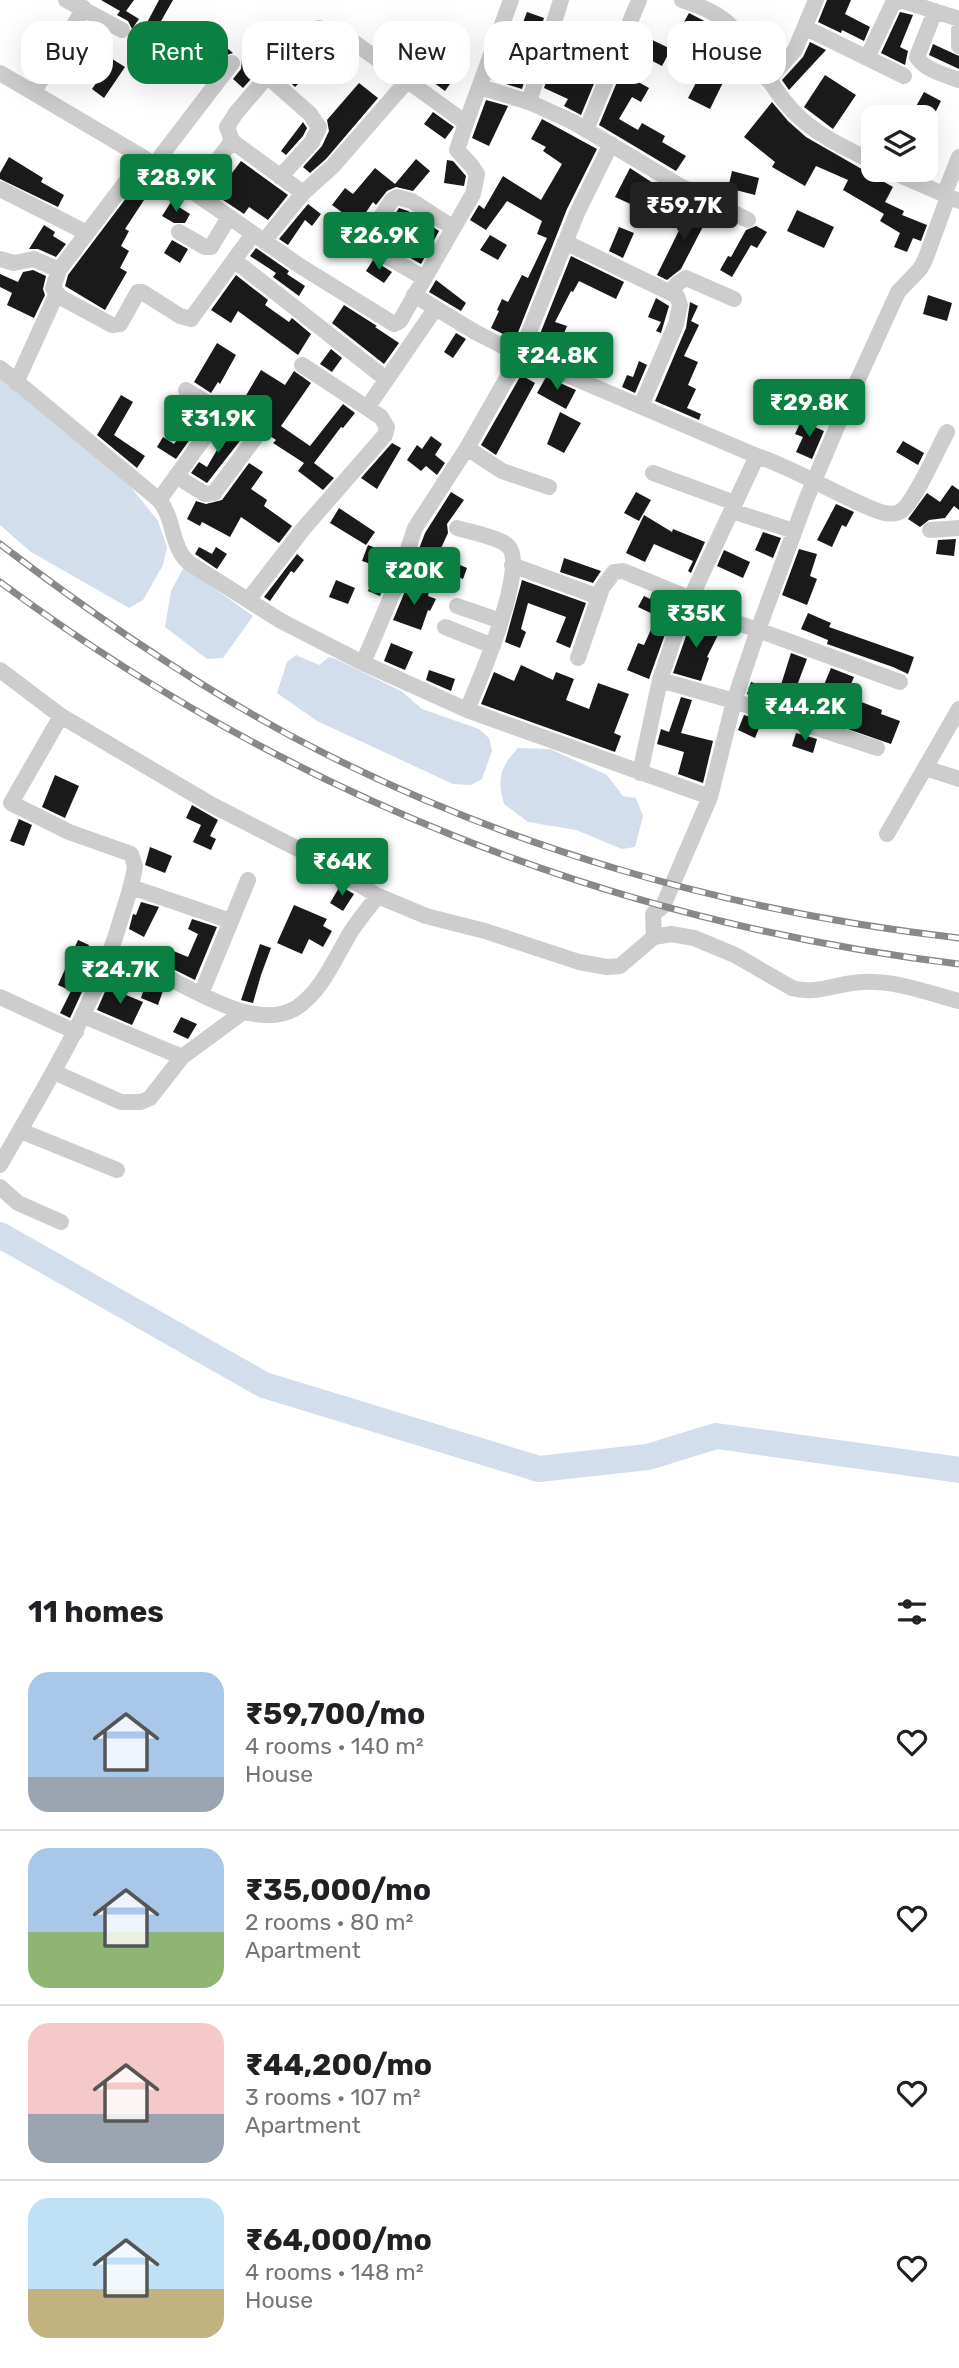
<!DOCTYPE html>
<html lang="en">
<head>
<meta charset="utf-8">
<style>
	body { margin:0; font-family:Rubik,sans-serif; background:#f6f6f6; color:#202124; height:100vh; display:flex; flex-direction:column; font-size:26px; white-space:nowrap }
	* { box-sizing:border-box; margin:0 }
	p { font-size:23px; color:#757577 }
	.icon { flex:none; width:38px; height:38px; fill:none; stroke:currentColor; stroke-width:2; stroke-linecap:round; stroke-linejoin:round }
	.map { position:relative; height:1570px; overflow:hidden }
	.panel { display:flex; flex-direction:column; background:#fff; flex:1 }
	.panel>* { flex:none }
	.banner { position:absolute; left:21px; top:21px; width:917px; height:63px; display:flex; gap:14px }
	.fabs { position:absolute; left:861px; top:105px; display:grid; gap:14px }
	.fabs a { display:grid; place-items:center; width:77px; height:77px; border-radius:14px; background:#fff; box-shadow:0 7px 28px #0002; font-size:35px }
	.price { position:absolute; translate:-50% -60px; padding:0 16px; border-radius:7px; background:#0b8043; color:#fff; font-size:23px; line-height:46px; filter:drop-shadow(0 2px 4px #0008) }
	.price::after { content:''; position:absolute; left:50%; top:42px; width:21px; height:16px; margin-left:-10px; background:inherit; clip-path:polygon(0 0,100% 0,50% 100%) }
	.price.selected { background:#222; color:#fff }
	ul { padding:0; list-style:none }
	li { display:flex; align-items:center; gap:21px; height:175px; padding:0 28px }
	li+li { border-top:2px solid #e0e0e0 }
	li span { display:grid; place-items:center; flex:none; width:196px; height:140px; border-radius:21px; color:#555 }
	li>.icon { margin-inline-start:auto }
	span .icon { width:84px; height:84px; fill:#fffc; stroke-width:1 }
	li b { font-size:30px }
	h2 { display:flex; justify-content:space-between; align-items:center; height:84px; padding:0 28px; font-size:30px }
	.pill { padding:0 24px; border-radius:21px; background:#fff; box-shadow:0 7px 28px #0002; font-size:24px; line-height:63px }
	.pill.selected { background:#0b8043; color:#fff }
	.map>svg:first-child { display:block }
	.water { fill:#d2deeb }
	.lines { fill:none; stroke-linecap:round; stroke-linejoin:round }
	.river { stroke:#d2deeb; stroke-width:26 }
	.building { fill:#1a1a1a }
	.minor { stroke:#cdcdcd; stroke-width:16 }
	.rail-casing { stroke:#888; stroke-width:7 }
	.rail { stroke:#fff; stroke-width:4.5; stroke-dasharray:13; stroke-linecap:butt }
</style>
</head>
<body>
<div class="map">
<svg width="959" height="1570" viewBox="0 0 959 1570">
	<rect width="100%" height="100%" fill="#fff"/>
	<!-- water -->
	<path class="water" d="M0,375L106,456L158,521L167,547L163,565L143,600L129,608L31,552L0,525Z
		M184,567L253,616L223,658L207,659L165,627L171,591Z
		M296,655L319,665L329,657L336,659L401,691L422,709L479,729L489,738L492,751L482,779L471,785L453,784L317,721L277,693L287,662Z
		M518,748L550,749L607,775L623,796L636,798L643,816L635,847L622,849L576,830L528,822L504,804C497,779 500,767 518,748Z"/>
	<g class="lines">
		<!-- river -->
		<path class="river" d="M0,1235L264,1385L539,1469L648,1457L716,1436L959,1470"/>
	</g>
	<!-- building -->
	<path class="building" d="M101,0H134L126,11L139,19L132,29L128,21L117,15L120,11Z
		M159,0H173L152,37L142,32Z
		M827,0H851L845,14L870,27L864,41L842,30L841,33L818,22Z
		M527,12L544,18L522,89L493,80L512,31L519,33Z
		M900,12L913,15L900,47L908,51L905,65L881,53Z
		M689,13L714,26L711,32L732,44L738,52L710,109L688,98L698,79L695,78L705,59L703,58L709,48L679,31Z
		M206,30L233,53L224,56L217,65L192,45Z
		M771,30L781,39L776,45L781,50L772,60L758,44Z
		M453,32L470,44L452,70L457,74L445,91L422,74Z
		M646,37L671,49L662,66L637,53Z
		M810,42L826,50L789,90L782,80L803,57Z
		M933,44L959,56V69L929,55Z
		M555,55L598,74L581,115L564,106L568,99L544,88Z
		M89,57L103,66L109,57L125,67L104,98L92,89L99,79L82,68Z
		M242,60L257,72L243,88L233,79L241,69Z
		M292,63L306,76L295,87L282,75Z
		M624,74L649,88L641,102L632,97L619,119L638,130L642,123L665,136L662,142L686,156L676,171L599,125L617,82Z
		M825,75L856,95L833,129L804,107Z
		M359,83L378,98L326,159L310,173L303,167L322,146L329,131L327,120Z
		M924,92L941,101L932,119L914,110Z
		M486,100L508,106L489,146L472,138Z
		M772,102L788,121L806,137L893,187L885,202L904,211L902,215L927,225L921,241L913,238L907,252L894,247L900,233L880,221L884,214L843,190L848,180L816,166L805,186L772,167L775,162L744,137Z
		M433,112L454,127L445,139L424,124Z
		M542,119L597,149L567,209L515,340L491,328L499,311L497,310L502,299L508,302L522,275L528,278L547,238L537,234L542,221L507,201L486,230L470,220L479,205L484,209L503,176L541,200L562,164L543,151L546,147L531,139Z
		M303,122L307,128L303,136L286,155L281,151Z
		M9,157L43,178L41,182L64,195L58,207L0,179V173Z
		M416,159L430,171L413,191L396,187L387,191L376,205L373,202L358,224L332,205L345,188L353,194L375,168L395,184Z
		M447,160L453,161L466,176L464,186L444,183Z
		M241,161L288,195L268,220L249,207L244,214L208,190L216,180L223,185Z
		M630,168L668,193L657,216L615,197Z
		M732,171L759,178L755,195L728,188Z
		M133,189L146,197L125,229L129,231L121,246L129,251L120,268L127,272L105,310L65,286L68,275Z
		M171,202L190,214L185,223H174L162,216Z
		M308,204L321,214L312,226L305,220L288,245L279,239Z
		M692,204L710,213L681,269L667,280L657,275Z
		M399,208L408,211L439,231L421,264L384,243L399,221L393,217Z
		M797,210L834,227L824,248L787,231Z
		M44,225L55,232L53,236L66,244L56,257L38,249H29Z
		M756,226L767,232L757,248L751,245L732,277L720,270L728,256L731,257L746,230Z
		M619,227L634,233L623,258L609,251Z
		M490,235L507,245L498,260L480,250Z
		M172,240L188,249L180,263L164,253Z
		M256,248L289,271L287,274L305,286L299,296L273,277L276,273L250,256Z
		M571,256L624,282L616,299L579,281L573,292L571,291L555,322L567,326L560,343L540,334Z
		M373,260L392,272L384,283L366,271Z
		M33,270L46,276L43,289L45,295L34,318L7,305L12,293L0,287V274L18,282L23,272Z
		M236,275L268,300L265,305L289,322L292,318L311,334L298,355L238,311L231,323L211,310Z
		M436,280L466,303L461,311L429,292Z
		M928,295L952,303L947,321L923,314Z
		M656,298L669,306L661,333L656,331L661,322L648,317Z
		M690,302L698,306L691,321L699,325L684,356L698,362L688,385L696,389L687,408L701,414L699,420L655,401L686,328Z
		M344,305L377,326L375,327L399,343L384,364L332,323Z
		M456,333L466,339L453,358L444,352Z
		M217,343L236,355L220,384L218,382L211,393L194,382Z
		M331,349L342,358L332,372L320,364Z
		M639,361L647,365L635,393L622,387L627,375L633,377Z
		M261,370L285,385L294,371L311,383L281,426L310,446L343,404L355,413L343,428L341,427L314,463L334,478L323,490L298,471L304,463L273,443L276,440L264,432L257,421L238,409Z
		M521,375L535,383L496,455L481,445Z
		M546,377L576,390L566,409L537,393Z
		M121,395L133,402L114,435L145,456L137,468L97,435Z
		M199,410L207,415L176,459L157,447L163,437L174,444Z
		M560,412L581,423L564,453L547,444Z
		M801,421L824,431L812,459L796,452L803,437L795,434Z
		M226,426L243,437L207,483L191,473L199,462L207,467L221,443L216,440Z
		M431,436L442,444L435,455L445,463L437,475L426,466L421,471L407,460L417,445L422,449Z
		M903,441L924,453L918,465L896,452Z
		M392,443L401,448L377,489L361,478Z
		M249,463L263,472L251,489L267,500L264,506L292,526L279,543L241,517L230,537L202,522L200,526L187,519L196,501L206,504L222,500Z
		M952,485L959,490V510L954,506L945,518L929,520L920,527L908,519L927,493L940,502Z
		M451,492L464,500L447,524L448,533L437,557L419,549L425,533Z
		M636,492L651,500L639,521L624,513Z
		M836,504L854,512L846,527L842,525L832,547L817,540Z
		M339,508L375,532L366,545L330,523Z
		M644,515L672,532L673,529L705,542L691,573L688,571L693,561L654,544L645,562L626,553Z
		M763,532L781,538L773,558L755,550Z
		M956,539L954,556L936,554L938,540Z
		M368,545L394,555L380,596L368,591L376,569L370,567L371,564L362,561Z
		M199,547L212,554L216,547L227,554L217,569L195,554Z
		M799,549L817,554L810,576L817,579L807,605L782,595Z
		M724,550L750,562L743,578L717,566Z
		M297,554L304,560L294,573L291,571L270,601L264,597Z
		M564,558L601,571L593,583L560,572Z
		M446,559L467,568L463,579L441,570Z
		M336,580L355,588L348,604L329,597Z
		M522,580L586,603L570,648L556,642L566,617L528,603L521,629L526,632L520,648L505,642Z
		M408,584L429,591L428,596L436,599L430,611L428,610L421,630L393,620Z
		M652,594L676,604L649,679L627,670L638,643L644,645L657,616L638,607L644,596L650,599Z
		M808,613L831,623L829,627L914,657L908,674L893,667L827,644L828,640L801,629Z
		M692,619L721,629L707,657L709,658L701,681L673,673Z
		M391,643L413,652L405,670L384,661Z
		M791,653L807,659L798,683L821,692L831,668L854,677L846,696L882,710L881,714L900,721L891,744L747,694L751,682L779,691Z
		M521,665L553,680L556,672L574,679L566,700L589,709L598,683L629,694L614,733L621,736L615,752L481,704L494,672L514,681Z
		M429,670L455,679L451,691L426,680Z
		M681,697L692,700L681,733L713,741L703,783L678,774L684,752L657,744L661,729L669,732Z
		M744,715L762,721L755,738L738,730Z
		M796,733L817,739L813,753L792,746Z
		M55,775L79,786L65,818L42,807Z
		M192,805L218,820L210,836L216,839L211,850L193,842L201,825L186,818Z
		M19,819L32,825L24,846L10,841Z
		M150,847L172,856L165,873L145,865Z
		M340,886L354,894L343,911L330,903Z
		M141,902L159,907L144,937L129,929L133,914L136,915Z
		M294,905L327,919L323,926L332,931L323,947L309,939L302,954L277,943Z
		M192,919L217,927L195,980L165,965L171,950L188,957L198,934L188,929Z
		M78,940L89,945L75,976L87,981L70,1018L60,1013L71,991L58,985Z
		M260,944L271,948L261,975L253,1003L241,1000Z
		M147,980L164,988L158,1005L141,998Z
		M107,987L143,1002L132,1025L97,1010Z
		M181,1017L197,1024L188,1039L173,1032Z"/>
	<g class="lines">
		<!-- minor -->
		<path class="minor" d="M66,0L122,30
			M682,0C698,5 718,13 730,25C755,52 769,87 795,113C816,135 846,148 873,162
			M935,11L917,57C924,70 946,75 959,80
			M806,28L904,76
			M959,30V46
			M867,58L893,3L903,1L959,19
			M0,73L144,158L300,266L394,324L400,321L473,194L477,174L471,165L457,150L466,123
			M267,76L310,114L319,127L312,142L280,177
			M768,80L795,50L816,0
			M480,87L529,102L573,122L682,187L748,220
			M34,92L84,8
			M529,102L561,0
			M586,130L639,0
			M154,165L232,63
			M888,170L959,201
			M0,189L87,233
			M193,192L232,141
			M303,193L232,141L227,127L236,113L299,39L319,28L341,33L466,123L511,0
			M944,195L959,157
			M179,232L205,247H211L229,217
			M264,241L303,193L333,166L407,81
			M565,242L677,296L680,305L676,324L641,406
			M0,259L14,263L34,259L59,270L144,158
			M234,260L386,379
			M59,270L53,288L60,297L112,325L120,324L138,292H142L180,316L191,319L253,234
			M424,278L374,249L368,243L371,232L392,200L397,197L412,201L452,227
			M671,291L678,283L686,278L734,299
			M414,295L475,332L520,355L757,456
			M0,368L159,500C175,519 170,546 189,563L281,621L363,663L467,710L710,797L734,701L758,630L900,682
			M16,383L57,293
			M367,408L435,309
			M467,448L502,471L549,487
			M653,473L735,503
			M176,476L205,494L214,493L255,438L251,429L186,390
			M159,500L222,413
			M732,511L794,531
			M457,528C469,532 499,537 508,546C529,566 478,684 467,710
			M930,530L959,528
			M512,565L599,597
			M248,600L304,528L385,435L387,427L381,417L302,365
			M457,606L501,621
			M687,606L758,630L806,500L845,408L898,292L920,269L925,260L948,197
			M445,627L493,646
			M578,658L602,588L614,572L623,571L691,599
			M363,663L395,588L415,528L467,448L520,355L577,213L611,144
			M0,670L61,716L212,805L310,855L378,896L426,916L485,931L579,962L607,967L620,966L654,937L671,934L694,938L735,955L792,988C817,995 837,983 862,982C895,980 928,993 959,1001
			M660,680L734,701L877,748
			M925,768L959,779
			M640,773L660,680L679,623L757,456C798,470 835,494 875,510C883,513 894,516 901,511C914,503 938,448 947,432
			M887,834L959,709
			M131,887L231,921
			M654,937L653,914L663,906L710,797
			M111,954C129,962 148,969 166,977C200,993 258,1031 296,1008C323,991 336,955 352,930C360,918 369,907 378,896
			M201,994L248,880
			M0,997L76,1032
			M84,1016L182,1057
			M54,1072L121,1102H141L150,1098L182,1057L243,1012
			M21,1131L117,1170
			M0,1165C47,1083 97,1004 123,912C128,897 133,881 135,866L131,854L69,832L11,803L61,716
			M0,1187L18,1203L61,1222"/>
		<!-- rail casing -->
		<g class="rail-casing">
			<path id="rail" d="M0,544C93,615 188,680 291,736C497,846 728,912 959,938
				M0,582C284,792 608,922 959,964"/>
		</g>
		<!-- rail -->
		<use href="#rail" class="rail"/>
	</g>
</svg>
<div class="fabs">
<a><svg class="icon" aria-label="layers" viewBox="0 0 24 24"><path d="M12 4l9 5-9 5-9-5zM3 14l9 5 9-5"/></svg></a>
</div>
<b class="price" style="left:176px;top:214px">₹28.9K</b>
<b class="price selected" style="left:684px;top:242px">₹59.7K</b>
<b class="price" style="left:379px;top:272px">₹26.9K</b>
<b class="price" style="left:557px;top:392px">₹24.8K</b>
<b class="price" style="left:809px;top:439px">₹29.8K</b>
<b class="price" style="left:218px;top:455px">₹31.9K</b>
<b class="price" style="left:414px;top:607px">₹20K</b>
<b class="price" style="left:696px;top:650px">₹35K</b>
<b class="price" style="left:805px;top:743px">₹44.2K</b>
<b class="price" style="left:342px;top:898px">₹64K</b>
<b class="price" style="left:120px;top:1006px">₹24.7K</b>
<div class="banner">
<a class="pill">Buy</a>
<a class="pill selected">Rent</a>
<a class="pill">Filters</a>
<a class="pill">New</a>
<a class="pill">Apartment</a>
<a class="pill">House</a>
</div>
</div>
<section class="panel">
<h2>11 homes<svg class="icon" aria-label="filters" viewBox="0 0 24 24"><path d="M4 7h16M4 17h16"/><circle cx="9" cy="7" r="2"/><circle cx="15" cy="17" r="2"/></svg></h2>
<ul>
<li><span style="background:linear-gradient(#a9c7e8 75%,#9aa5b1 0)"><svg class="icon" aria-label="home" viewBox="0 0 24 24"><path d="M3 11l9-7 9 7M6 9v11h12V9"/></svg></span><div><b>₹59,700/mo</b><p>4 rooms · 140 m²</p><p>House</p></div><svg class="icon" aria-label="heart" viewBox="0 0 24 24"><path d="M12 20l-8-8c-3-5 5-10 8-4 3-6 11-1 8 4z"/></svg></li>
<li><span style="background:linear-gradient(#a9c7e8 60%,#8fb573 0)"><svg class="icon" aria-label="home" viewBox="0 0 24 24"><path d="M3 11l9-7 9 7M6 9v11h12V9"/></svg></span><div><b>₹35,000/mo</b><p>2 rooms · 80 m²</p><p>Apartment</p></div><svg class="icon" aria-label="heart" viewBox="0 0 24 24"><path d="M12 20l-8-8c-3-5 5-10 8-4 3-6 11-1 8 4z"/></svg></li>
<li><span style="background:linear-gradient(#f6c9c9 65%,#9aa5b1 0)"><svg class="icon" aria-label="home" viewBox="0 0 24 24"><path d="M3 11l9-7 9 7M6 9v11h12V9"/></svg></span><div><b>₹44,200/mo</b><p>3 rooms · 107 m²</p><p>Apartment</p></div><svg class="icon" aria-label="heart" viewBox="0 0 24 24"><path d="M12 20l-8-8c-3-5 5-10 8-4 3-6 11-1 8 4z"/></svg></li>
<li><span style="background:linear-gradient(#bfe0f5 65%,#c2b280 0)"><svg class="icon" aria-label="home" viewBox="0 0 24 24"><path d="M3 11l9-7 9 7M6 9v11h12V9"/></svg></span><div><b>₹64,000/mo</b><p>4 rooms · 148 m²</p><p>House</p></div><svg class="icon" aria-label="heart" viewBox="0 0 24 24"><path d="M12 20l-8-8c-3-5 5-10 8-4 3-6 11-1 8 4z"/></svg></li>
</ul>
</section>
</body>
</html>
